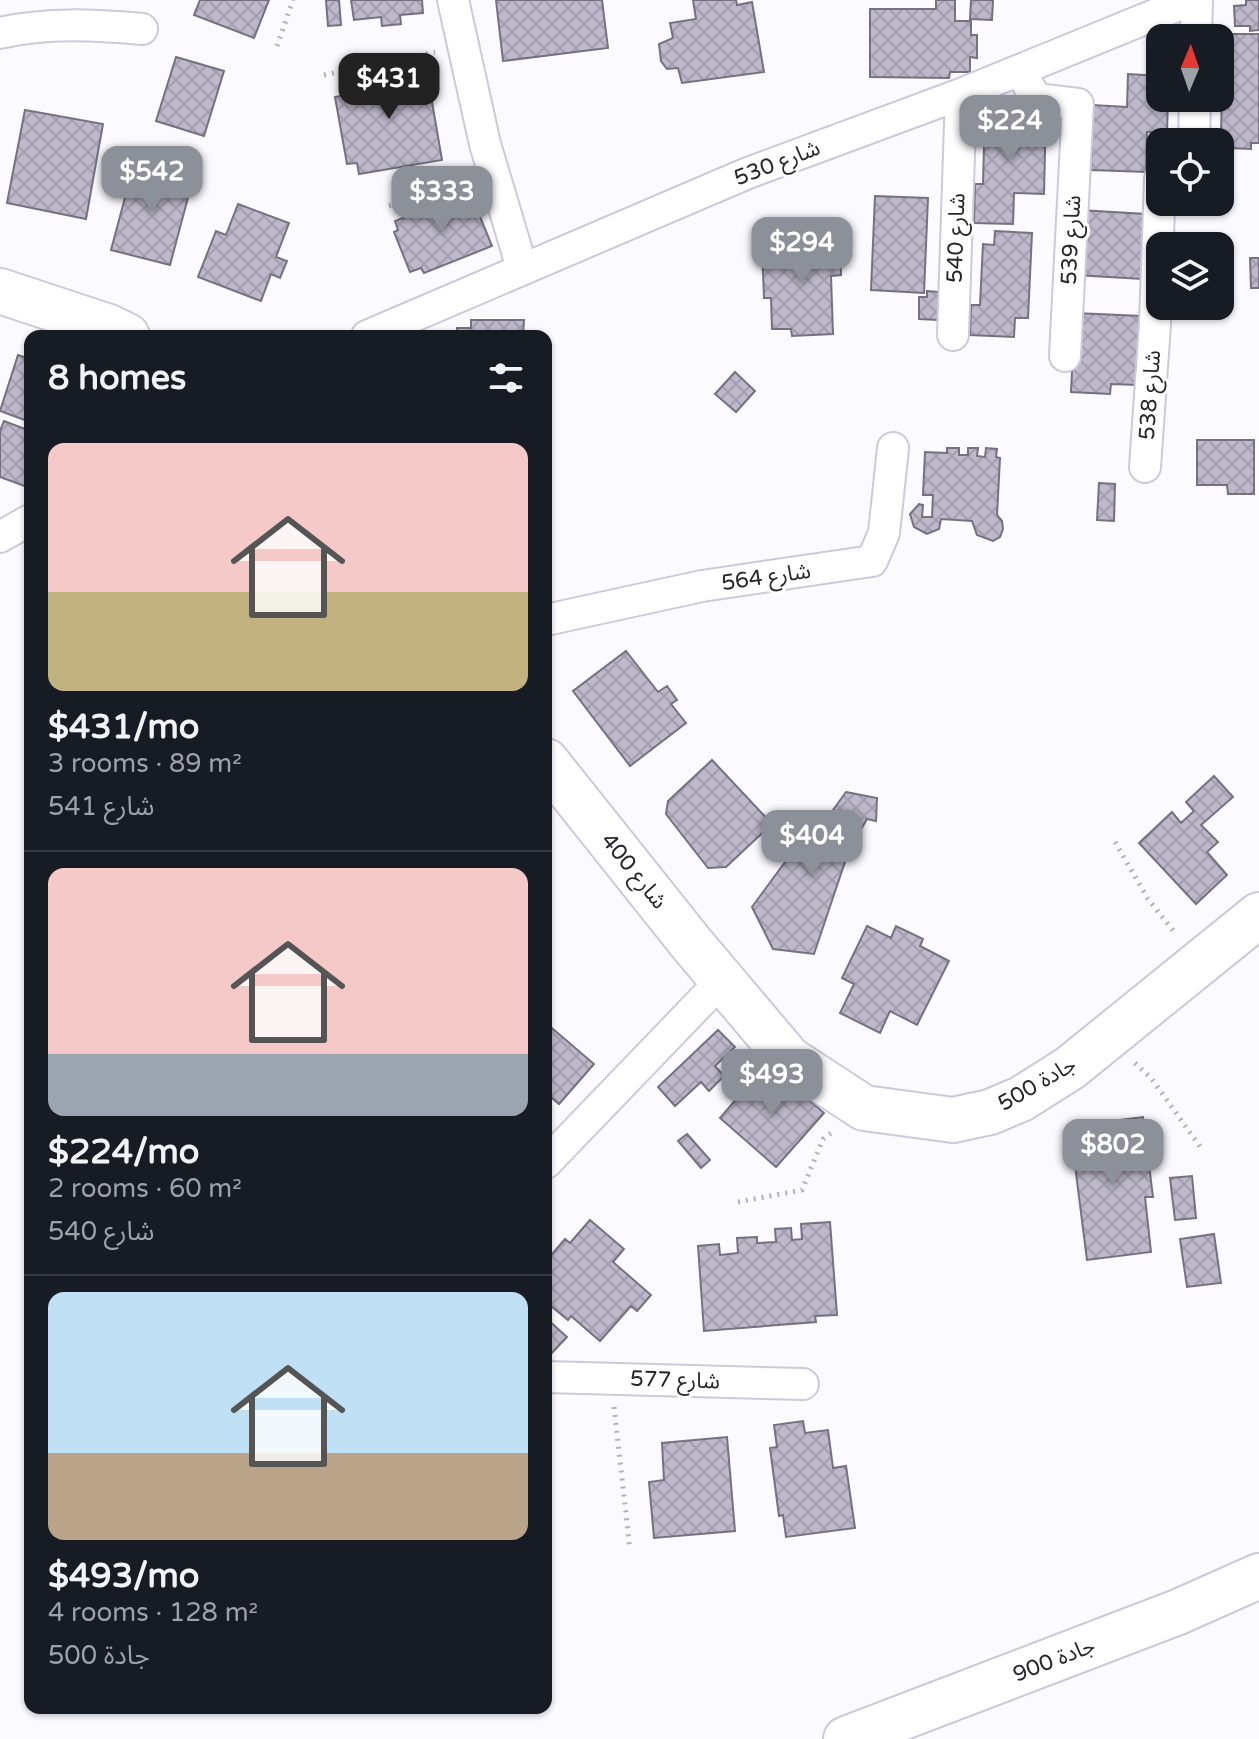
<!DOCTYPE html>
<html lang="en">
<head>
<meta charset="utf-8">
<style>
	body { margin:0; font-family:"Varela Round","Noto Sans Arabic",sans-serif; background:#20242c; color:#f1f3f6; height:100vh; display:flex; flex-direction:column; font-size:30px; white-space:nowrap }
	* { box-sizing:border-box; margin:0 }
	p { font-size:26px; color:#9ea1a6 }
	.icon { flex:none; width:44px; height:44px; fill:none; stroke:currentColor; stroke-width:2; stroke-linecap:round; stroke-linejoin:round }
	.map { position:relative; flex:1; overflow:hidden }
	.sheet { position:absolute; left:24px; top:330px; width:528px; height:1384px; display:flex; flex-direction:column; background:#171b24; border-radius:16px; box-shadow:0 2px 6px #0004 }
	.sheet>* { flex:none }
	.needle { width:52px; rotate:2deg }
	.controls { position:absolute; left:1146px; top:24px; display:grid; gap:16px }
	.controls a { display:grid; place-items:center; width:88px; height:88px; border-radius:16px; background:#171b24; box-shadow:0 2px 6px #0004; font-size:40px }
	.price { position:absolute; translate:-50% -68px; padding:0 18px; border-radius:16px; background:#8c9099; color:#fff; font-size:26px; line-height:52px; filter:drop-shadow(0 2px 4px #0008) }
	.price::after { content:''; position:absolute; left:50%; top:48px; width:24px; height:18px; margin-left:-12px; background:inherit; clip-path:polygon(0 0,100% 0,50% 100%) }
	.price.on { background:#222; color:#fff }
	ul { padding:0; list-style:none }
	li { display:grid; align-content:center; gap:16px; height:424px; padding:0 24px }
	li+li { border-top:2px solid #363941 }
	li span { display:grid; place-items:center; height:248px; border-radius:16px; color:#555 }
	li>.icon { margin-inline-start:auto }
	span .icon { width:144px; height:144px; fill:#fffc; stroke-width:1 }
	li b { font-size:34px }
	h2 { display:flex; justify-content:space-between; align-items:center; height:96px; padding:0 24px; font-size:34px }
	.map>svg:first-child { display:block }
	.building { fill:url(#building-cross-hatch); stroke:#757180; stroke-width:2 }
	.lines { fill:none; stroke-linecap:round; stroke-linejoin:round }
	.minor-casing { stroke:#cec9da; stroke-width:34 }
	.secondary-casing { stroke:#cec9da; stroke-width:48 }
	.path { stroke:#b3b2b7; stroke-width:5; stroke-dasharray:2 6; stroke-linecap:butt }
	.minor { stroke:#fff; stroke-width:30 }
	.secondary { stroke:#fff; stroke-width:44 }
	.labels { text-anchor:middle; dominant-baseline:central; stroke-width:6; stroke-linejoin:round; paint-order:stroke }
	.street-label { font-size:22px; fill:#28262d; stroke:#fff }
</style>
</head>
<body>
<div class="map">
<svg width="1259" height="1739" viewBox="0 0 1259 1739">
	<defs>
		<pattern id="building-cross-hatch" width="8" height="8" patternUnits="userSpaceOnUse" patternTransform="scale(2)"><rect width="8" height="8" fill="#bdb8ca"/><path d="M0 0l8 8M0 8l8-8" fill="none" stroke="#a29eae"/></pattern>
	</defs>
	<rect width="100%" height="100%" fill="#fbfafe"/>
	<!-- building -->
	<path class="building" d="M200,0H269L254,38L194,15Z
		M326,0H339L341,25L328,26Z
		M351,0H422L423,13L400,15L401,24L382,26L381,17L354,20Z
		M496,0H602L608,48L503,61Z
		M693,0H736L737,5L752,2L764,72L682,83L678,68L667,69L661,61L659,44L673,38L670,23L696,19Z
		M936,0H955V21H971V35H977V58L970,57V72H950L949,78L870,77V9H936Z
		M971,0H993L992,20L970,19Z
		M1246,0H1259V30L1250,31V26H1235L1234,6L1246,5Z
		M1223,34H1259V143H1251V149L1229,148V135H1221Z
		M176,57L224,71L204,136L156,121Z
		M426,67L442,160L359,174L357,163L347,164L335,97L345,95L343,81Z
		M1128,74L1160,76V98H1168L1167,133L1147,132L1146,172L1091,170L1093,105L1127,107Z
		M985,109L1046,111L1044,194L1014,193L1013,224L974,223L975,184H983Z
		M25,110L103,124L86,219L7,203Z
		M134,164L193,179L170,265L111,250Z
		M470,192L492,246L424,273L421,268L410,272L394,232L398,230L395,221Z
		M875,196L928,198L924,293L871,290Z
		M238,204L289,223L276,257L287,261L280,278L271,274L261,301L198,277L216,231L226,235Z
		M1079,210L1146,214L1142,279L1075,275Z
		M995,231L1032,233L1028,318H1015L1014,337L970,335L971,305H980L983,244L994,245Z
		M840,235L841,275L831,276L833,334L792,336L791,329H772L771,298H764L762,246L816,244V236Z
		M1250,258H1259V288H1251Z
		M927,291L939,292L938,320L919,319V297H927Z
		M1075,313L1141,316L1138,385L1111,384L1110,394L1071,392Z
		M471,320H524L523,336H457V328H471Z
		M18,355L30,359V422L0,411Z
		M735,372L755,391L736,412L715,394Z
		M4,421L30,431V488L0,477V431Z
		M1197,440H1254V494H1228L1227,485H1197Z
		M947,448H959V455H968V448H978L977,456L985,457L986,448L997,449L996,457L1000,458L997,515L1002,521L1003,529L1000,537L993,541L977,535L972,521L941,519L939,529L927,534L914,527L910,514L919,504L923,505L922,517H932L933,495H923L925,452L947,453Z
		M1099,483L1115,484L1114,521L1097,520Z
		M626,651L658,692L667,686L677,700L671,704L686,723L630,766L573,691Z
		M712,760L772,824L726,867L708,868L666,814L668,801Z
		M1214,776L1233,797L1201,825L1218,842L1207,852L1227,875L1196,904L1139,843L1172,812L1181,823L1194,811L1186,802Z
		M846,792L877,798L876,821L867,819L849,850L814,954L773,949L752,907L810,828L817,832Z
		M867,926L891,938L896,926L923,939L920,946L949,961L917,1025L890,1011L880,1033L840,1013L854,984L842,978Z
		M546,1023L594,1064L559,1104L546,1093Z
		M718,1030L735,1047L715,1066L724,1076L709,1091L701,1082L675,1106L658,1087Z
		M776,1071L824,1113L776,1167L720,1118L751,1082L760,1090Z
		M1143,1117L1153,1197H1145L1151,1252L1087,1260L1070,1126Z
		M687,1134L710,1160L701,1168L678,1141Z
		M1192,1176L1196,1218L1175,1220L1170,1178Z
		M590,1220L624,1249L613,1262L651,1295L637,1311L631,1306L600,1341L571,1316L568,1320L546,1302V1261L565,1239L570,1243Z
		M830,1222L837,1315L815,1316L816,1322L704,1331L698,1246L719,1244L720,1255L738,1253L737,1238L757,1237V1243L776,1242L775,1229L791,1228L792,1240L802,1239L801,1224Z
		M1214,1234L1221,1283L1187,1287L1180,1239Z
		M546,1318L567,1337L549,1356L546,1353Z
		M803,1421L805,1433L828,1430L833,1468L846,1466L855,1528L786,1537L783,1515L779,1516L770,1448L777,1447L774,1425Z
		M727,1437L735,1531L654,1538L649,1482L664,1480L662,1443Z"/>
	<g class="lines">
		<!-- minor casing -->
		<g class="minor-casing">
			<path id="minor" d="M453,0L485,144L522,268
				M0,33C48,22 94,25 142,29
				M1196,38L1197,0
				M1020,70L1036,99L1078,104L1065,356
				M1194,142L1195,98
				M953,335L961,94
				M367,336L748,173L961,94L1191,0
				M1145,467L1155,324L1160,179
				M0,537L30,520
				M546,620L702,586L872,561L884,533L893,448
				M546,1163L722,980
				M546,1377L803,1384"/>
		</g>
		<!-- secondary casing -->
		<g class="secondary-casing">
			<path id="secondary" d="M0,291L109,327L127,336
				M546,761L691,943L789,1059L864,1108L953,1120L990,1112L1021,1099L1070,1068L1259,915
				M846,1739L1178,1612L1259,1576"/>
		</g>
		<!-- path -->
		<path class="path" d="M277,46L293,0
			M324,75L435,52
			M389,206L466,182
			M1115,842L1148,899L1176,934
			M1135,1063L1151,1078L1201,1148
			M738,1202L802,1190L823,1139L831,1133
			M614,1407L630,1550"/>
		<!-- minor -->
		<use href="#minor" class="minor"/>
		<!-- secondary -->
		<use href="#secondary" class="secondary"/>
	</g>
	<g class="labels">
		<!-- street labels -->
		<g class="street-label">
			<text transform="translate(777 163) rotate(-21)">شارع 530</text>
			<text transform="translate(956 238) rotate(-88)">شارع 540</text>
			<text transform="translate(1071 240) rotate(-87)">شارع 539</text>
			<text transform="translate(1150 395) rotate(-86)">شارع 538</text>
			<text transform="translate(766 577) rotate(-8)">شارع 564</text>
			<text transform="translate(634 871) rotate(51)">شارع 400</text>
			<text transform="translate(1037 1084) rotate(-30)">جادة 500</text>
			<text transform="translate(675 1380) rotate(2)">شارع 577</text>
			<text transform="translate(1054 1660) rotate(-21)">جادة 900</text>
		</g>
	</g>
</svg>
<div class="controls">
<a><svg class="needle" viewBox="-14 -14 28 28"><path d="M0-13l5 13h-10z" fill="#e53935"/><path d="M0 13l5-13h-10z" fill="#9ea1a6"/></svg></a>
<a><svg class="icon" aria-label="locate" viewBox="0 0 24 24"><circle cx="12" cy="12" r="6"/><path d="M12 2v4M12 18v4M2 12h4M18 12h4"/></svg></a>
<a><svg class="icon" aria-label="layers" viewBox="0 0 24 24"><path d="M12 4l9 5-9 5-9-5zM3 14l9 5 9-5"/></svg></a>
</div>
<b class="price on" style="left:389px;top:121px">$431</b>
<b class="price" style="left:1010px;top:163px">$224</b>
<b class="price" style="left:152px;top:214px">$542</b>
<b class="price" style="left:442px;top:234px">$333</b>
<b class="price" style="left:802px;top:285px">$294</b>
<b class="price" style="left:812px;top:878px">$404</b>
<b class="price" style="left:772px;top:1117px">$493</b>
<b class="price" style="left:1113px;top:1187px">$802</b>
<section class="sheet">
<h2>8 homes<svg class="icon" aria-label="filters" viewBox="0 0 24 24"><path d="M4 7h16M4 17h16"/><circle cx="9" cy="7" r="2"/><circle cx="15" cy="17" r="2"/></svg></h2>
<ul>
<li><span style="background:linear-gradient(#f6c9c9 60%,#c2b280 0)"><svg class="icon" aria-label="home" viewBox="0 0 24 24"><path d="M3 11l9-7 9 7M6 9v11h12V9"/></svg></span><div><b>$431/mo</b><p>3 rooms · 89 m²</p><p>شارع 541</p></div></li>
<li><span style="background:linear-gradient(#f6c9c9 75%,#9aa5b1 0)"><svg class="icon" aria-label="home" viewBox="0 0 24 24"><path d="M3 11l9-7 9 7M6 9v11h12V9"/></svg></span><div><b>$224/mo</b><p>2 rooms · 60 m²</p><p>شارع 540</p></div></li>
<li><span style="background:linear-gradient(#bfe0f5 65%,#b9a48a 0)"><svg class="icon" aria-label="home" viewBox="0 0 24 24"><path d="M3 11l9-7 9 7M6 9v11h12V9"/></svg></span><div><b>$493/mo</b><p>4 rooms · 128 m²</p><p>جادة 500</p></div></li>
</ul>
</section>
</div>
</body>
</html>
